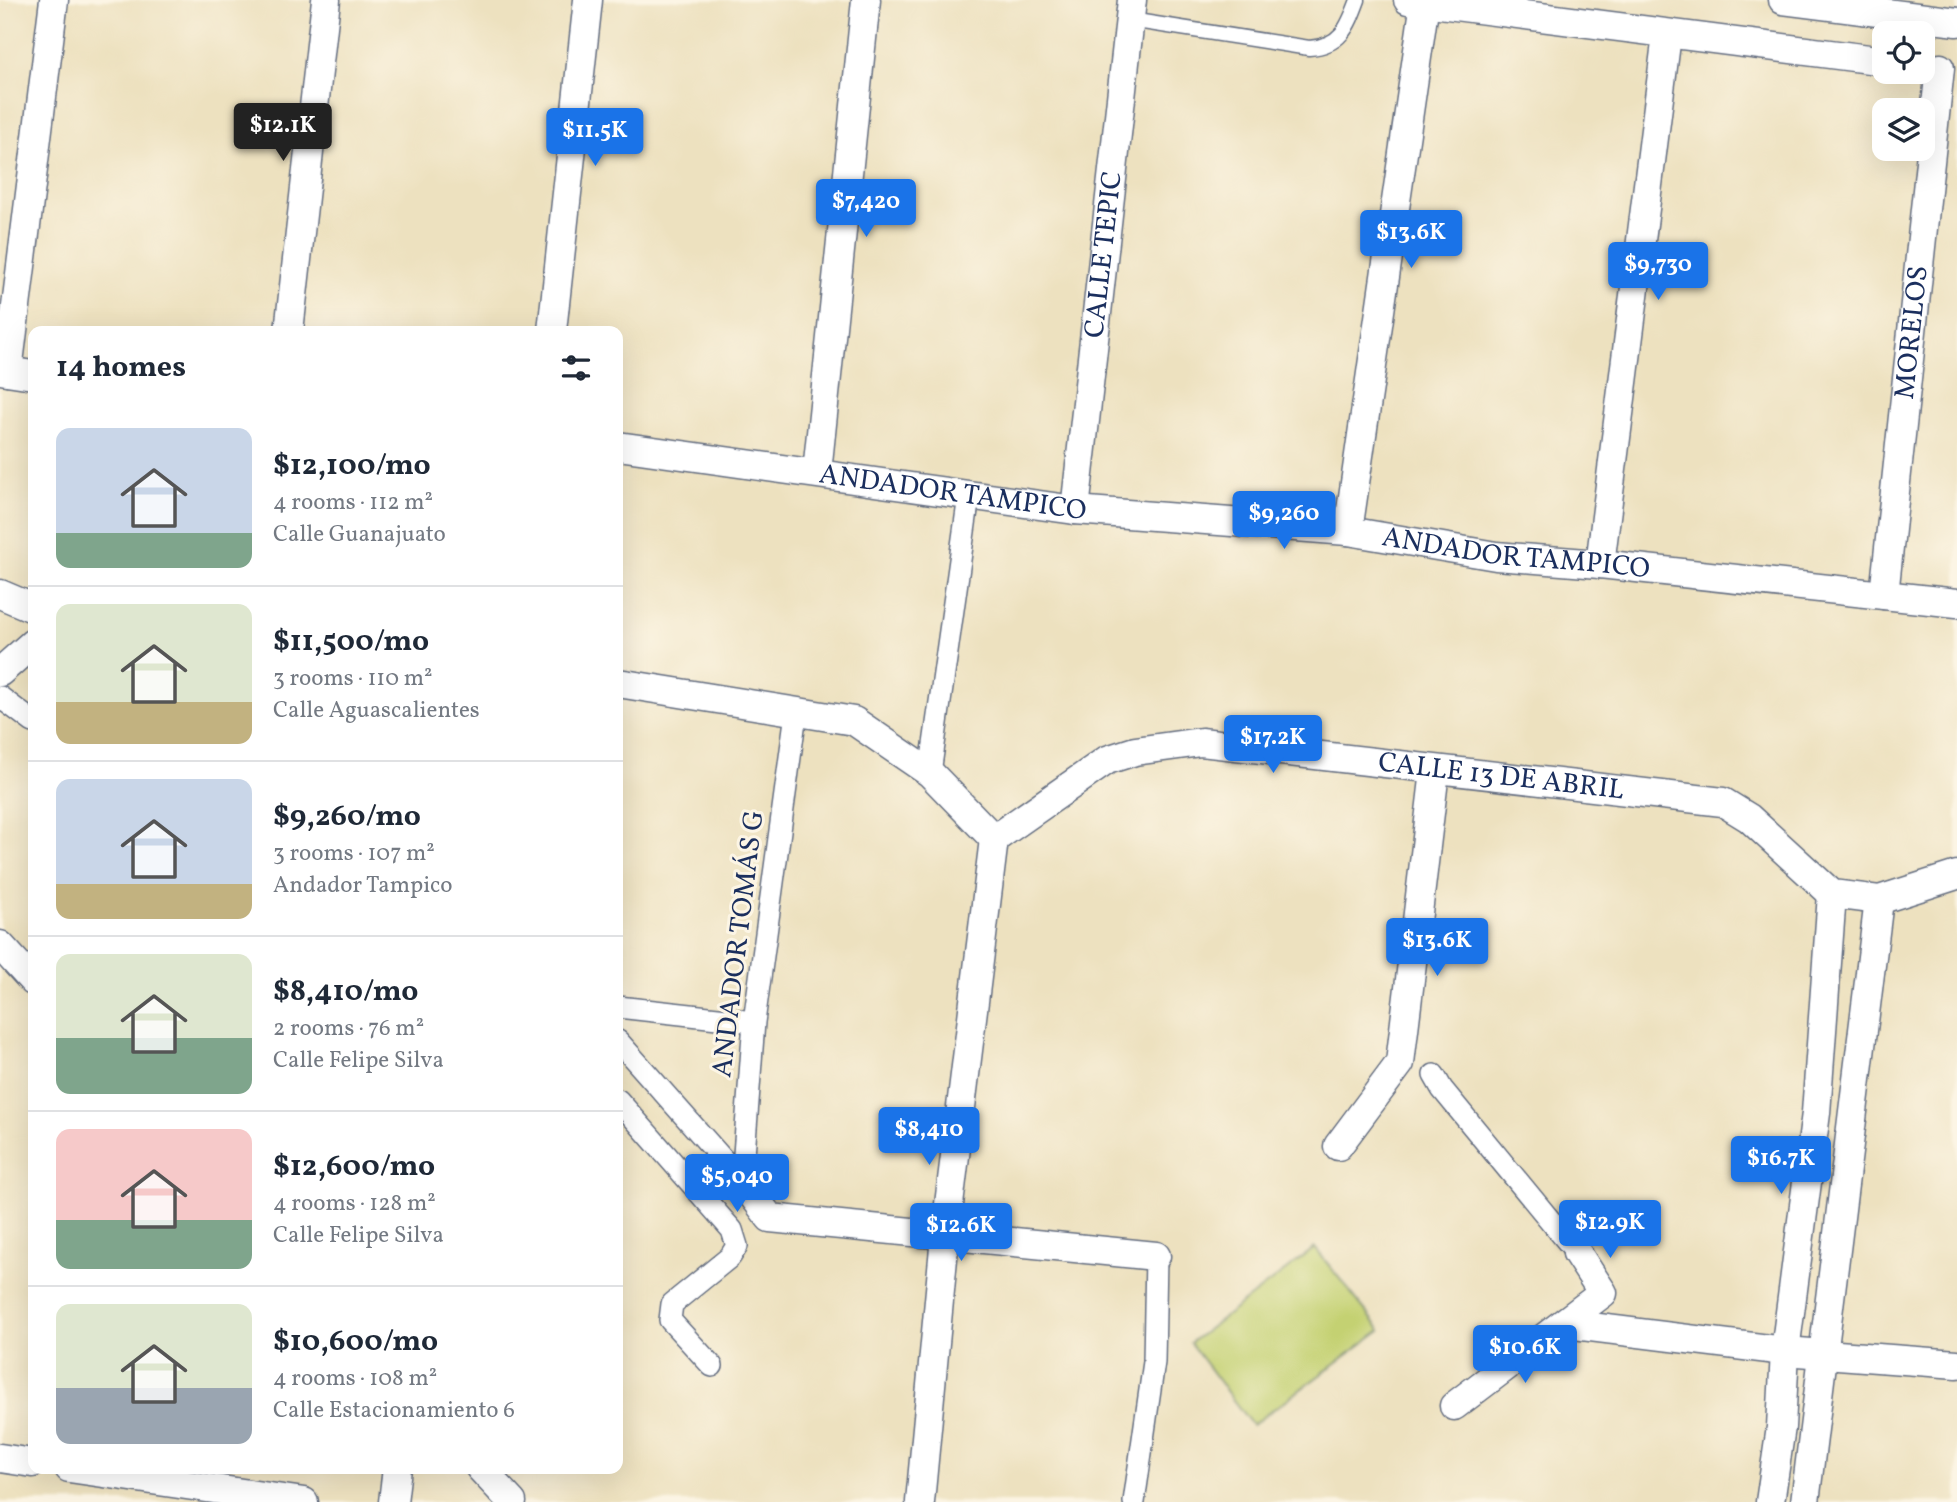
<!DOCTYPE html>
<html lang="en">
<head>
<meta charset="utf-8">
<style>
	body { margin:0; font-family:Vollkorn,serif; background:#f6f6f7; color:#1f2937; height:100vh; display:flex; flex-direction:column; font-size:26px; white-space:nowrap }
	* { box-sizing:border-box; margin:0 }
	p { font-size:23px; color:#747a83 }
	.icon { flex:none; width:38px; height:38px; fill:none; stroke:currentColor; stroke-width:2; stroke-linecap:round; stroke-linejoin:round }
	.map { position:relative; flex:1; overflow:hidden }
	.panel { position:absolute; left:28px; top:326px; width:595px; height:1148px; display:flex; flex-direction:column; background:#fff; border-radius:14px; box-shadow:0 7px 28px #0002 }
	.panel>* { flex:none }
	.controls { position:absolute; left:1872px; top:21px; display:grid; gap:14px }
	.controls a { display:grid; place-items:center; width:63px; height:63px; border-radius:14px; background:#fff; box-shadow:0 7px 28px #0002; font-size:35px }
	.price { position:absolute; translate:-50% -60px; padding:0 16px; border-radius:7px; background:#1a73e8; color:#fff; font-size:23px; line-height:46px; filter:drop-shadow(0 2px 4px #0008) }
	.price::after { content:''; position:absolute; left:50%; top:42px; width:21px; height:16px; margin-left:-10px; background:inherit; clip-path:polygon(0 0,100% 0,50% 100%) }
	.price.active { background:#222; color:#fff }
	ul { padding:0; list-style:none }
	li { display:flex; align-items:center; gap:21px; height:175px; padding:0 28px }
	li+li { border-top:2px solid #e0e1e3 }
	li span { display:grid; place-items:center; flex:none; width:196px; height:140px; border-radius:14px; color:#555 }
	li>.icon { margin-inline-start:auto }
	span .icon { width:84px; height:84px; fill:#fffc; stroke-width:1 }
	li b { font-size:30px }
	h2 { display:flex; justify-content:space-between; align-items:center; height:84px; padding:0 28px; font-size:30px }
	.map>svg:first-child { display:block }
	.green { fill:#c4d172; stroke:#708068; stroke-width:2 }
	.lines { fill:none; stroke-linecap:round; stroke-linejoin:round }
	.service-casing { stroke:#646d80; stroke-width:17 }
	.pedestrian-casing { stroke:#646d80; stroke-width:24 }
	.minor-casing { stroke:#646d80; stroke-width:31 }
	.service { stroke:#fff; stroke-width:14 }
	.pedestrian { stroke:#fff; stroke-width:21 }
	.minor { stroke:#fff; stroke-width:28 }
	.labels { text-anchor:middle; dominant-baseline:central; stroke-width:6; stroke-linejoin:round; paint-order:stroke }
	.street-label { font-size:28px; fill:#1b2f5e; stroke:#fcf5e5 }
</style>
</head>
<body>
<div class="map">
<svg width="1957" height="1502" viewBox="0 0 1957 1502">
	<rect width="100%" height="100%" fill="#fcf5e5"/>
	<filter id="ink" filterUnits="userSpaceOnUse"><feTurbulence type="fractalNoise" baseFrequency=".0143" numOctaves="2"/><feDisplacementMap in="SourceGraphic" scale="14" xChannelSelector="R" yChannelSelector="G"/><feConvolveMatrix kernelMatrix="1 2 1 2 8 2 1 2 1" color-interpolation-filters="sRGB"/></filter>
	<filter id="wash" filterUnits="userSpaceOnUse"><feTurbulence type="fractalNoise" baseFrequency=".00686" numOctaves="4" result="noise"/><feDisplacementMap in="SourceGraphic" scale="28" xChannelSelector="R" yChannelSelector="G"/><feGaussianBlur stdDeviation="1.57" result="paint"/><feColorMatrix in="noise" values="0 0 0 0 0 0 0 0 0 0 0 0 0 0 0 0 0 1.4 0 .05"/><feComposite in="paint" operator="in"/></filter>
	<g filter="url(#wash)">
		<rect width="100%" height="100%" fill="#ede1bf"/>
		<!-- green -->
		<path class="green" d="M1315,1248L1381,1330L1252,1425L1190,1343Z"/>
	</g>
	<g filter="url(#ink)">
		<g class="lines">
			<!-- service casing -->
			<g class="service-casing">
				<path id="service" d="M1130,20L1309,48C1341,46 1348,27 1358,0"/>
			</g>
			<!-- pedestrian casing -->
			<g class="pedestrian-casing">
				<path id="pedestrian" d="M0,697L33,722
					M930,773L969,496
					M618,1007L754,1022
					M618,1041L742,1181
					M1434,1075L1442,1089L1577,1253
					M618,1100L732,1230L737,1246L730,1257L672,1304L670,1320L712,1366
					M742,1181L754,1022L796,713
					M1134,1502L1154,1362L1156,1256"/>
			</g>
			<!-- minor casing -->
			<g class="minor-casing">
				<g id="minor">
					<path d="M1408,0L1885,61"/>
					<path d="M1783,0L1957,22"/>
					<path d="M289,331L326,0"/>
					<path d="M552,331L588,0"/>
					<path d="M0,370L33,375"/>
					<path d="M8,371L54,0"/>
					<path id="s1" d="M618,446L1075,510L1348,531L1496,556L1600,564L1957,603"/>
					<path d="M817,472L866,0"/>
					<path id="s2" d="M1075,510L1132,0"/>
					<path d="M1348,531L1425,2"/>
					<path d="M1600,564L1667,35"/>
					<path d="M0,594L33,608"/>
					<path id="s3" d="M1884,595L1940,68"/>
					<path d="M0,672L33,643"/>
					<path id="s4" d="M618,683L854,721L930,773L994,839L1107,760L1135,751L1201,742L1723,802L1749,818L1832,894L1879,900L1957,875"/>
					<path d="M0,945L33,981"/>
					<path d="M1338,1146L1400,1063L1435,771"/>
					<path d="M742,1181L770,1218L1156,1256"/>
					<path d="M1566,1324L1785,1351L1957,1364"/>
					<path d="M1454,1406L1603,1293L1577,1253"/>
					<path d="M0,1458L33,1463"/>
					<path d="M69,1468L304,1502"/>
					<path d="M480,1468L512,1502"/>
					<path d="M393,1502L397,1468"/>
					<path d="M920,1502L945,1237L994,839"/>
					<path d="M1770,1502L1781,1427L1785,1351L1816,1113L1832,894"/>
					<path d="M1805,1502L1879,900"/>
				</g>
			</g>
			<!-- service -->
			<use href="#service" class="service"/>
			<!-- pedestrian -->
			<use href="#pedestrian" class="pedestrian"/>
			<!-- minor -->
			<use href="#minor" class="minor"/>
		</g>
	</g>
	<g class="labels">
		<!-- street labels -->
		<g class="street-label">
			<text stroke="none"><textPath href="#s2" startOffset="257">CALLE TEPIC</textPath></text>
			<text stroke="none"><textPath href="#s3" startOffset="264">MORELOS</textPath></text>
			<text stroke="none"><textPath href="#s1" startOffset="338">ANDADOR TAMPICO</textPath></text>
			<text stroke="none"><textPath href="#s1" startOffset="905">ANDADOR TAMPICO</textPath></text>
			<text stroke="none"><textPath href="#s4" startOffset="959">CALLE 13 DE ABRIL</textPath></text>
			<text transform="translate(739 944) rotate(-83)">ANDADOR TOMÁS G</text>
		</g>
	</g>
</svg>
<div class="controls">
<a><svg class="icon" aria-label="locate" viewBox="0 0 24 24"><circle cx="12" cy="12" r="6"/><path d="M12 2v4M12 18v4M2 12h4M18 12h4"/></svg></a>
<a><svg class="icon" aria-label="layers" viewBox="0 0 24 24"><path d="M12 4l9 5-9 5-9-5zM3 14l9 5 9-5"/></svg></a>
</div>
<b class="price active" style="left:283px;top:163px">$12.1K</b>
<b class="price" style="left:595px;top:168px">$11.5K</b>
<b class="price" style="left:866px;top:239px">$7,420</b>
<b class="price" style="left:1411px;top:270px">$13.6K</b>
<b class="price" style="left:1658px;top:302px">$9,730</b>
<b class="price" style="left:1284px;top:551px">$9,260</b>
<b class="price" style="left:1273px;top:775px">$17.2K</b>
<b class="price" style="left:1437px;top:978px">$13.6K</b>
<b class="price" style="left:929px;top:1167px">$8,410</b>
<b class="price" style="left:1781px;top:1196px">$16.7K</b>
<b class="price" style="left:737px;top:1214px">$5,040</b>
<b class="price" style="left:1610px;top:1260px">$12.9K</b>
<b class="price" style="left:961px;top:1263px">$12.6K</b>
<b class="price" style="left:1525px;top:1385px">$10.6K</b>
<section class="panel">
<h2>14 homes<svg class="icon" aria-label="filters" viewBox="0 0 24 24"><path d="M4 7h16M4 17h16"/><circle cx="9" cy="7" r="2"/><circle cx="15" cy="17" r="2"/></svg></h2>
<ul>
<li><span style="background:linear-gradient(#c9d6e8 75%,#7fa58c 0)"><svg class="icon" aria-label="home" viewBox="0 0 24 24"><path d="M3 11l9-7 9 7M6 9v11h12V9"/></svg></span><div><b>$12,100/mo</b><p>4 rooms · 112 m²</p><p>Calle Guanajuato</p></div></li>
<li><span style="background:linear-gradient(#dfe7d0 70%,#c2b280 0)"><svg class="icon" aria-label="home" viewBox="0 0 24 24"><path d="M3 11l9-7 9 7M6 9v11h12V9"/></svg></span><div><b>$11,500/mo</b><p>3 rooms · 110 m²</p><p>Calle Aguascalientes</p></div></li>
<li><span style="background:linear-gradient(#c9d6e8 75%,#c2b280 0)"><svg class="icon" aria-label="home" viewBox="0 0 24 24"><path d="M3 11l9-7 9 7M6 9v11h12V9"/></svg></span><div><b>$9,260/mo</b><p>3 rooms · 107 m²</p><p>Andador Tampico</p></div></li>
<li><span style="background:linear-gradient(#dfe7d0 60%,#7fa58c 0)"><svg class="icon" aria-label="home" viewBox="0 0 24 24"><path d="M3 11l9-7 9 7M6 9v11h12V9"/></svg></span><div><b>$8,410/mo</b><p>2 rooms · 76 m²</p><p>Calle Felipe Silva</p></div></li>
<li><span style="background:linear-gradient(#f6c9c9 65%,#7fa58c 0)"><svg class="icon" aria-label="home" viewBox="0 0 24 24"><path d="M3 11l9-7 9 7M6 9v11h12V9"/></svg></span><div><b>$12,600/mo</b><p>4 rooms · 128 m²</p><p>Calle Felipe Silva</p></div></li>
<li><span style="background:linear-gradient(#dfe7d0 60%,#9aa5b1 0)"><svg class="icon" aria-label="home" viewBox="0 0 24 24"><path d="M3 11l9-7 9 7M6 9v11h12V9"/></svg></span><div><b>$10,600/mo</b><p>4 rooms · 108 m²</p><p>Calle Estacionamiento 6</p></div></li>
</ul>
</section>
</div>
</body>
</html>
